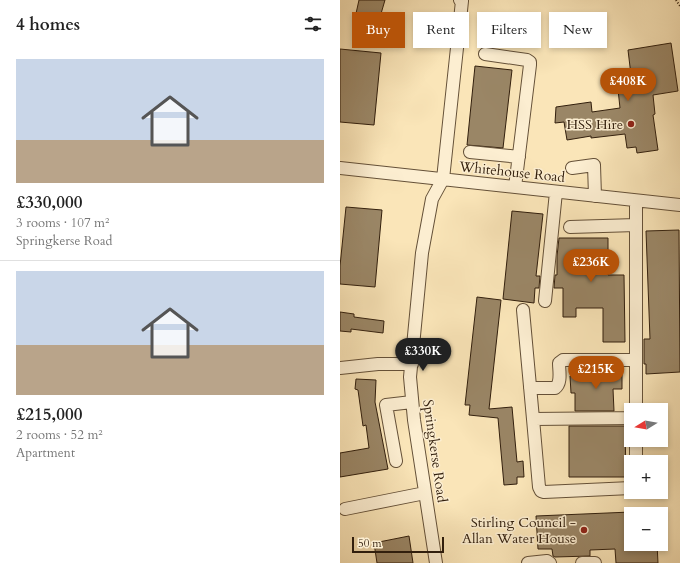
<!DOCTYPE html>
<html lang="en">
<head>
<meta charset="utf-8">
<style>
	body { margin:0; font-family:Cardo,serif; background:#f6f6f6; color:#222; height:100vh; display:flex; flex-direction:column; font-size:15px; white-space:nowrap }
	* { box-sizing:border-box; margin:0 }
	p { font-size:13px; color:#767676 }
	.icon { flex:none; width:22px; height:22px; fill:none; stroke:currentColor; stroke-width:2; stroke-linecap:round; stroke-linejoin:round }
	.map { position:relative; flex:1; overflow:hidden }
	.drawer { display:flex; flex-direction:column; background:#fff; width:340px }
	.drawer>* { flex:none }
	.banner { position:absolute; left:12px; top:12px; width:268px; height:36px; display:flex; gap:8px }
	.needle { width:26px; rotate:259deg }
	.tools { position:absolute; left:284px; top:403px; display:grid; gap:8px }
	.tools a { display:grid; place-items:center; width:44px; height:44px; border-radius:0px; background:#fff; box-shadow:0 2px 6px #0003; font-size:20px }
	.scale { position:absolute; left:12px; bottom:10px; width:92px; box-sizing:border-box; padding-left:4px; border:2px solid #321f0d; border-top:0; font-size:11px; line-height:14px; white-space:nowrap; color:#321f0d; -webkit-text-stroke:3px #fceed1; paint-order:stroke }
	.price { position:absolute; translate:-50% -34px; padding:0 9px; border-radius:14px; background:#b45309; color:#fff; font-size:13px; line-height:26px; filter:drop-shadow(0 1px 2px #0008) }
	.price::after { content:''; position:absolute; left:50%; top:24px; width:12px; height:9px; margin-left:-6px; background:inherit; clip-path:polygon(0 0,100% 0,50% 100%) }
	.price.on { background:#222; color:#fff }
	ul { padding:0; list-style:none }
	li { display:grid; align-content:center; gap:8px; height:212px; padding:0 16px }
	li+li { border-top:1px solid #e0e0e0 }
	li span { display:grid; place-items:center; height:124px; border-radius:0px; color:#555 }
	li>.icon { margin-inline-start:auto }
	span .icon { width:72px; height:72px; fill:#fffc; stroke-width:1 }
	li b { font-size:17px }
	h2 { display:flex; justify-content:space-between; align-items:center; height:48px; padding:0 16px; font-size:17px }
	.pill { padding:0 14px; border-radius:0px; background:#fff; box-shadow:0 2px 6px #0003; font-size:14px; line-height:36px }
	.pill.on { background:#b45309; color:#fff }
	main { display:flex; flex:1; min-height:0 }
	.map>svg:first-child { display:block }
	.building { fill:#9a8666; stroke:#321f0d }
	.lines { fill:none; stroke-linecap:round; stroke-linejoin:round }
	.minor-casing { stroke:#645038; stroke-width:14 }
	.path { stroke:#321f0d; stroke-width:2; stroke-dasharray:1 2; stroke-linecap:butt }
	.minor { stroke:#fceed1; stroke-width:12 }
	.poi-dot { fill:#8f2418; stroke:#fceed1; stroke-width:1.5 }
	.labels { text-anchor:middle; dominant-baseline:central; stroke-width:3; stroke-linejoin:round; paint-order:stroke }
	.poi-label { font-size:14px; fill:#321f0d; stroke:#fceed1; text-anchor:end }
	.street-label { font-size:14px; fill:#321f0d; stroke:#fceed1 }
</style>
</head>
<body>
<main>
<section class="drawer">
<h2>4 homes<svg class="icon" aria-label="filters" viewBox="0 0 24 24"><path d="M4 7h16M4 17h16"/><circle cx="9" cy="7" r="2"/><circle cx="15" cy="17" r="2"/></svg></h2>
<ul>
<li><span style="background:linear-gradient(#c9d6e8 65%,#b9a48a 0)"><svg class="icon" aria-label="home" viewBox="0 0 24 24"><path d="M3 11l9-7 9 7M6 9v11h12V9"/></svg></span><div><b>£330,000</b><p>3 rooms · 107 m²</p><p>Springkerse Road</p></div></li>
<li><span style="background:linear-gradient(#c9d6e8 60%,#b9a48a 0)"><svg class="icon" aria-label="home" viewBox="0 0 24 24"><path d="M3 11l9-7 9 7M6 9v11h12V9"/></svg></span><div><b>£215,000</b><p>2 rooms · 52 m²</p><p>Apartment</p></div></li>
</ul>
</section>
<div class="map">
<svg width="340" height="563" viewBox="0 0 340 563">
	<rect width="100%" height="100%" fill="#fae5b8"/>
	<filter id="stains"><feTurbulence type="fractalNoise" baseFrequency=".005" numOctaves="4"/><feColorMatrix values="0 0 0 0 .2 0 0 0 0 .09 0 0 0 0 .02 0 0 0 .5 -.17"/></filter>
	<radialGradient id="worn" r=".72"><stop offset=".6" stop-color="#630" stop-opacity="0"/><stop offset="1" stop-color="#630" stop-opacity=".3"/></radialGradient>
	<!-- building -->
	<path class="building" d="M19,0H45L38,24L15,18Z
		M331,43L338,91L313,95L315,114L313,115L318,150L297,153L296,147L287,148L285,134L251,138V136L227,140L224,122L215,123L216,107L251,102L252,112L280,108L277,80L285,79V76L291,75L288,50Z
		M0,49L41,53L34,125L0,122Z
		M135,66L172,70L163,148L127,145Z
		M6,207L42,210L35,287L0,284V266Z
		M172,211L203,214L196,276H200L199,288H195L194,303L163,299Z
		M339,230L340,372L306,374V364H304V339H310L306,231Z
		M219,238H268V275H284L285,342H263V308H236V317H223V288H214L215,275H217V256Z
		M137,297L161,300L149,409L172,407L177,462L183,461L184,477H177V484L164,485L158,418L129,415L130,405H125Z
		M0,312L14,314V317L44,321L43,333L11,329V332L0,331Z
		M266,368H282V389H273L274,411H235V393H231L230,376H259V371H266Z
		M16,379L36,380L35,402L48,469L0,477V453L29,448L26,425L23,426L18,390L15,389Z
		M229,426H285L286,477H229Z
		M291,512V544H317L318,563H276L275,549L250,550V556L215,557L213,556L212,549H198L196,516Z
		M69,536L73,563H37L34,543Z"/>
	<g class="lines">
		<!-- minor casing -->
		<g class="minor-casing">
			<path id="minor" d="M145,54L187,60L190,62V65L175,187
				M130,152L179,157
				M0,168L340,205
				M232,168L254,165L255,196
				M296,201V410
				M230,227L296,225
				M205,301L216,192
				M183,310L193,419
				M0,368L38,364H72
				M190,388H215C222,383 219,371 219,363L223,360H296
				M291,418L193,419L199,487L201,491L204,492L291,488
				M56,461L46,405L72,402
				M296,462V440
				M5,509L85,493
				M96,563L74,420L70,377L82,253L92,199L103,179L122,1L120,0
				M188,563L207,561L210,563
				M242,563H255"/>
		</g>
		<!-- path -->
		<path class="path" d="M336,0L340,6"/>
		<!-- minor -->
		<use href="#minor" class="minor"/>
	</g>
	<!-- markers -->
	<g class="poi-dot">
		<circle cx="291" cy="124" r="4"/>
		<circle cx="244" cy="530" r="4"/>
	</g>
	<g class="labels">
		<!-- poi labels -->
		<g class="poi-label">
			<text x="283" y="124">HSS Hire</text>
			<text x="236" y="522">Stirling Council -<tspan x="236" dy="16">Allan Water House</tspan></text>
		</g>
		<!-- street labels -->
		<g class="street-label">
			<text transform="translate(172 172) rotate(6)">Whitehouse Road</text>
			<text transform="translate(95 451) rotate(82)">Springkerse Road</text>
		</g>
	</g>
	<rect width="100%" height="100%" filter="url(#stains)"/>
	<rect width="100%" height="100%" fill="url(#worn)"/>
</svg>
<div class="tools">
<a><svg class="needle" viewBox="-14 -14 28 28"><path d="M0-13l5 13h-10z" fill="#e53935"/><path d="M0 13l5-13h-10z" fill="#767676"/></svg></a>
<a>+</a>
<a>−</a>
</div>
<div class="scale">50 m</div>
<b class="price" style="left:288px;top:102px">£408K</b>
<b class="price" style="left:251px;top:283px">£236K</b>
<b class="price on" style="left:83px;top:372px">£330K</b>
<b class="price" style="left:256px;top:390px">£215K</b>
<div class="banner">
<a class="pill on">Buy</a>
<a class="pill">Rent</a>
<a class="pill">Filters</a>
<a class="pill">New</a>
</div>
</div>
</main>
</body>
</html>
